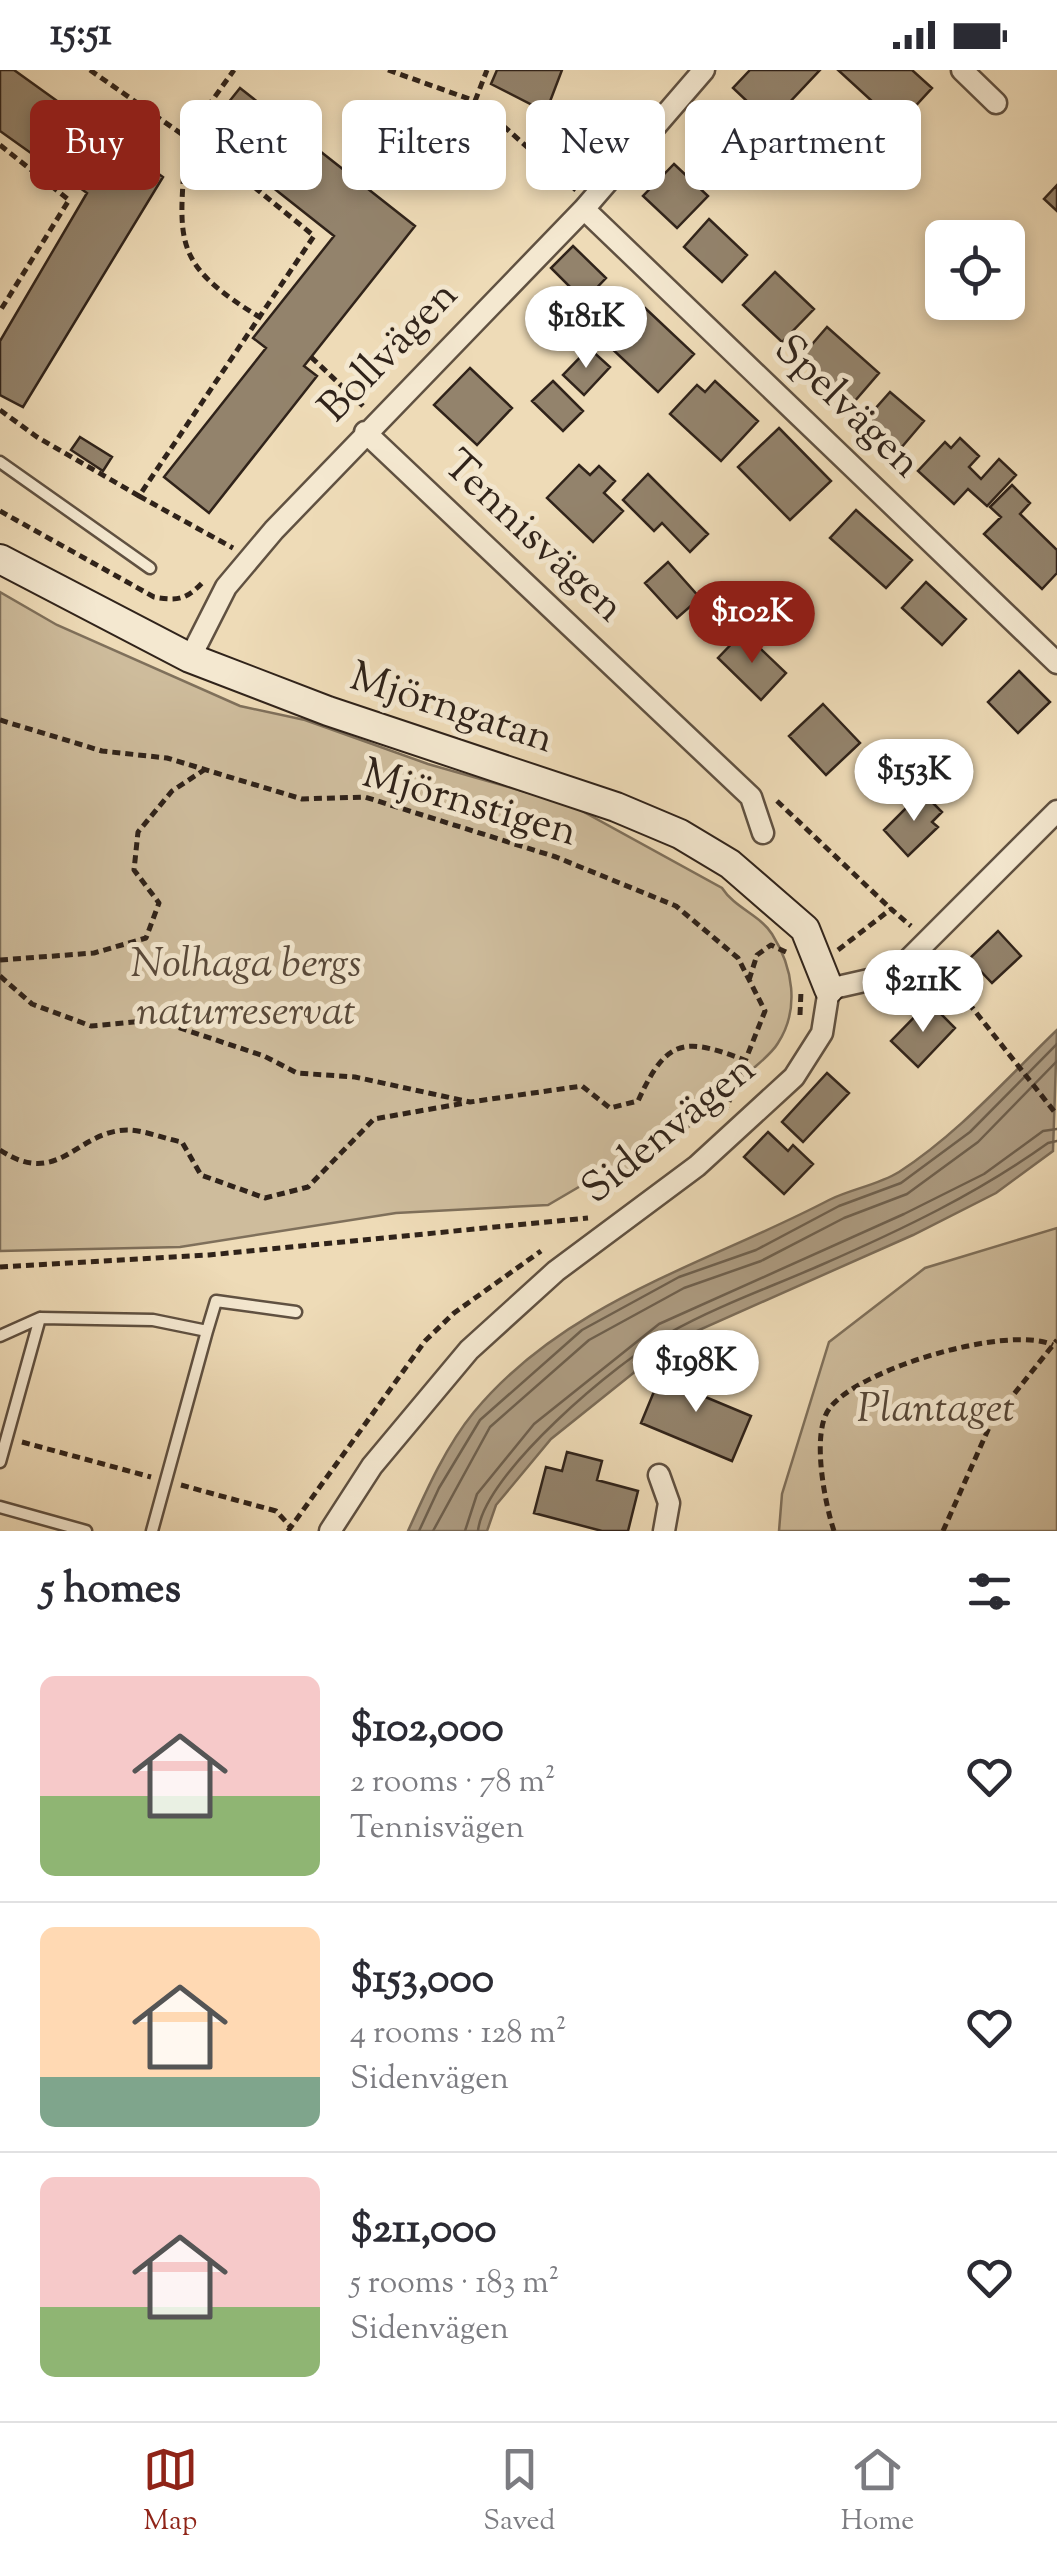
<!DOCTYPE html>
<html lang="en">
<head>
<meta charset="utf-8">
<style>
	body { margin:0; font-family:"Sorts Mill Goudy",serif; background:#f7f7f7; color:#2b2b33; height:100vh; display:flex; flex-direction:column; font-size:38px; white-space:nowrap }
	* { box-sizing:border-box; margin:0 }
	p { font-size:32px; color:#7c7c81 }
	.icon { flex:none; width:55px; height:55px; fill:none; stroke:currentColor; stroke-width:2; stroke-linecap:round; stroke-linejoin:round }
	.map { position:relative; height:1461px; overflow:hidden }
	.side { display:flex; flex-direction:column; background:#fff; flex:1 }
	.side>* { flex:none }
	.guide { position:absolute; left:30px; top:30px; width:998px; height:90px; display:flex; gap:20px }
	.tools { position:absolute; left:925px; top:150px; display:grid; gap:20px }
	.tools a { display:grid; place-items:center; width:100px; height:100px; border-radius:15px; background:#fff; box-shadow:0 5px 15px #0003; font-size:50px }
	.price { position:absolute; translate:-50% -85px; padding:0 22px; border-radius:35px; background:#fff; color:#222; font-size:32px; line-height:65px; filter:drop-shadow(0 2px 5px #0008) }
	.price::after { content:''; position:absolute; left:50%; top:60px; width:30px; height:22px; margin-left:-15px; background:inherit; clip-path:polygon(0 0,100% 0,50% 100%) }
	.price.current { background:#8f2418; color:#fff }
	ul { padding:0; list-style:none }
	li { display:flex; align-items:center; gap:30px; height:250px; padding:0 40px }
	li+li { border-top:2px solid #e1e1e2 }
	li span { display:grid; place-items:center; flex:none; width:280px; height:200px; border-radius:15px; color:#555 }
	li>.icon { margin-inline-start:auto }
	span .icon { width:120px; height:120px; fill:#fffc; stroke-width:1 }
	li b { font-size:42px }
	h2 { display:flex; justify-content:space-between; align-items:center; height:120px; padding:0 40px; font-size:42px }
	.pill { padding:0 35px; border-radius:15px; background:#fff; box-shadow:0 5px 15px #0003; font-size:35px; line-height:90px }
	.pill.current { background:#8f2418; color:#fff }
	.status { display:flex; justify-content:space-between; align-items:center; height:70px; padding:0 50px; background:#fff; direction:ltr }
	.status svg { height:28px; fill:currentColor }
	.tab-bar { display:flex; justify-content:space-around; align-items:center; height:140px; border-top:2px solid #e1e1e2; background:#fff; font-size:28px; color:#7c7c81 }
	.tab-bar a { display:grid; justify-items:center; gap:5px }
	.tab-bar .current { color:#8f2418 }
	.map>svg:first-child { display:block }
	.green { fill:#cebc9c; stroke:#7f705b; stroke-width:2.5 }
	.water { fill:#ad9c82; stroke:#7b6c58; stroke-width:2.5 }
	.lines { fill:none; stroke-linecap:round; stroke-linejoin:round }
	.shore { stroke:#6e604e; stroke-width:2.5 }
	.building { fill:#93836c; stroke:#30231a; stroke-width:2.5 }
	.lane-casing { stroke:#605141; stroke-width:15 }
	.street-casing { stroke:#605141; stroke-width:25 }
	.secondary-casing { stroke:#30231a; stroke-width:32 }
	.path { stroke:#30231a; stroke-width:5; stroke-dasharray:8 5; stroke-linecap:butt }
	.lane { stroke:#f4e8d0; stroke-width:10 }
	.street { stroke:#f4e8d0; stroke-width:20 }
	.secondary { stroke:#f4e8d0; stroke-width:28 }
	.labels { text-anchor:middle; dominant-baseline:central; stroke-width:10; stroke-linejoin:round; paint-order:stroke }
	.street-label { font-size:42px; fill:#30231a; stroke:#f4e8d0 }
	.park-label { font-size:42px; font-style:italic; fill:#58493a; stroke:#f4e8d0 }
</style>
</head>
<body>
<div class="status"><b>15:51</b><svg viewBox="0 0 49 12"><path d="M0 12V9h3v3zM5 12V6h3v6zM10 12V3h3v9zM15 12V0h3v12zM26 1h20v11H26zM47 4h2v5h-2z"/></svg></div>
<div class="map">
<svg width="1057" height="1461" viewBox="0 0 1057 1461">
	<rect width="100%" height="100%" fill="#eedbb7"/>
	<filter id="stains"><feTurbulence type="fractalNoise" baseFrequency=".002" numOctaves="4"/><feColorMatrix values="0 0 0 0 .2 0 0 0 0 .09 0 0 0 0 .02 0 0 0 .5 -.17"/></filter>
	<radialGradient id="worn" r=".72"><stop offset=".6" stop-color="#630" stop-opacity="0"/><stop offset="1" stop-color="#630" stop-opacity=".3"/></radialGradient>
	<!-- green -->
	<path class="green" d="M0,522L57,555L240,636L305,650L428,694L571,735L722,818C735,838 760,845 772,864C793,897 800,939 778,973C771,985 755,996 745,1006C704,1045 661,1081 616,1116L584,1114L548,1135L396,1143L180,1177L0,1181Z
		M1057,1158V1461H779L782,1424L829,1272L925,1198Z"/>
	<!-- water -->
	<path class="water" d="M1057,960L1053,1081L996,1123L913,1165L672,1272L551,1369L496,1435L487,1461H408C426,1421 446,1376 474,1342C566,1231 707,1194 829,1130C851,1119 878,1115 899,1102C959,1063 1006,1009 1057,960Z"/>
	<g class="lines">
		<!-- shore -->
		<path class="shore" d="M419,1461L439,1418L480,1350L582,1260L679,1207L756,1180L839,1136L901,1113L970,1062L1057,974
			M433,1461L490,1357L589,1270L684,1218L761,1191L844,1148L907,1124L978,1072L1057,991
			M465,1461L477,1424L534,1354L659,1254L904,1144L984,1104L1043,1061L1057,1059
			M478,1461C484,1403 618,1291 669,1263C717,1236 771,1217 821,1195C901,1160 977,1124 1048,1073L1057,1071"/>
	</g>
	<!-- building -->
	<path class="building" d="M0,0H14L163,107L23,337L0,325V271L87,123L0,61Z
		M497,0H562L546,42L491,14Z
		M750,0H820L770,53L733,18Z
		M838,0H912L932,18L898,55Z
		M240,18L415,156L304,296L317,306L209,443L164,407L266,278L253,268L334,166L204,63Z
		M709,58L734,83L719,98L695,74Z
		M674,94L708,126L677,158L643,126Z
		M1057,115V141L1044,129Z
		M709,149L747,185L722,212L684,177Z
		M573,176L606,208L584,231L551,198Z
		M775,202L814,239L782,272L743,235Z
		M645,238L694,284L658,322L609,276Z
		M827,257L879,303L854,332L801,287Z
		M589,278L610,297L584,325L563,305Z
		M470,298L512,338L477,375L434,335Z
		M553,311L583,341L563,361L532,331Z
		M715,311L758,351L721,391L670,344L697,315L705,322Z
		M890,322L924,351L901,378L867,348Z
		M779,358L831,411L790,450L738,397Z
		M80,367L112,387L103,401L71,380Z
		M960,368L979,386L969,397L981,409L999,389L1016,405L987,436L968,419L954,434L918,401L945,372L951,378Z
		M579,395L590,405L599,396L615,411L604,423L623,441L593,472L547,428Z
		M648,404L708,464L690,482L662,453L654,461L623,430Z
		M1012,415L1030,433L1020,444L1057,480V503L1042,519L984,464L1001,447L990,437Z
		M856,440L912,490L886,518L830,468Z
		M668,492L700,528L677,548L645,513Z
		M926,512L966,549L942,575L902,538Z
		M743,562L786,603L761,630L718,588Z
		M1019,601L1050,632L1018,663L988,632Z
		M823,634L860,673L826,705L789,666Z
		M922,722L942,742L932,752L938,757L908,786L884,760Z
		M998,861L1021,886L992,913L969,889Z
		M929,932L955,958L918,997L891,971Z
		M827,1003L849,1023L803,1072L782,1052Z
		M768,1062L788,1081L793,1075L813,1094L784,1124L744,1087Z
		M682,1297L710,1308L703,1326L751,1346L732,1391L641,1353L660,1307L675,1314Z
		M567,1382L602,1391L597,1410L638,1421L628,1461H602L534,1443L546,1397L562,1401Z"/>
	<g class="lines">
		<!-- lane casing -->
		<g class="lane-casing">
			<path id="lane" d="M0,392L150,498
				M0,1266L40,1248L153,1250L207,1261L216,1231L296,1242
				M0,1392L40,1248
				M0,1437L86,1461
				M152,1461L207,1261"/>
		</g>
		<!-- street casing -->
		<g class="street-casing">
			<path id="street" d="M962,0L996,33
				M584,139L1057,593
				M365,362L751,727L763,763
				M190,588L226,517L274,460L584,139L704,0
				M659,1405L669,1433L664,1461
				M330,1461L372,1396L469,1280L556,1201L697,1096L794,1007L822,963L829,919L882,907L908,890L1057,741"/>
		</g>
		<!-- secondary casing -->
		<g class="secondary-casing">
			<path id="secondary" d="M0,489L190,588L328,641L616,737L680,764L730,794L805,859L829,919"/>
		</g>
		<!-- path -->
		<path class="path" d="M90,0L186,67C180,172 167,192 266,251
			M388,0L475,31L576,120
			M475,31L487,0
			M0,75L69,130L0,241
			M311,287L363,336
			M0,340L37,367L139,426L314,166L204,76L186,67L234,0
			M139,426L233,478
			M0,441L154,527C176,531 186,530 202,513
			M0,650L102,681L167,688L302,729L365,727L556,787L676,836L738,888L765,941L726,1039
			M777,731L891,839
			M838,880L891,839L911,856
			M0,890L94,883L146,868L159,833L134,800L138,762L172,721L204,700
			M940,890L944,902L1057,1045
			M0,906L32,934L91,956L156,950L264,986L297,1003L355,1007L470,1032L582,1016L610,1038L638,1031C667,967 685,967 747,991
			M749,910L757,885L771,875L788,883
			M800,945L801,921
			M0,1080C59,1119 76,1061 127,1060C144,1060 165,1069 182,1072L201,1105L265,1128L308,1117L374,1049L465,1033
			M0,1197L209,1185L588,1148
			M22,1372L151,1407
			M181,1415L276,1441L290,1456
			M288,1461L425,1271L454,1243L541,1181
			M834,1461C825,1434 811,1364 829,1339C857,1299 1009,1254 1053,1275
			M943,1461L991,1353L1057,1270"/>
		<!-- lane -->
		<use href="#lane" class="lane"/>
		<!-- street -->
		<use href="#street" class="street"/>
		<!-- secondary -->
		<use href="#secondary" class="secondary"/>
	</g>
	<g class="labels">
		<!-- street labels -->
		<g class="street-label">
			<text transform="translate(390 283) rotate(-46)">Bollvägen</text>
			<text transform="translate(846 338) rotate(44)">Spelvägen</text>
			<text transform="translate(532 468) rotate(43)">Tennisvägen</text>
			<text transform="translate(451 640) rotate(18)">Mjörngatan</text>
			<text transform="translate(469 735) rotate(16)">Mjörnstigen</text>
			<text transform="translate(670 1061) rotate(-39)">Sidenvägen</text>
		</g>
		<!-- park labels -->
		<g class="park-label">
			<text x="246" y="896">Nolhaga bergs<tspan x="246" dy="48">naturreservat</tspan></text>
			<text x="936" y="1341">Plantaget</text>
		</g>
	</g>
	<rect width="100%" height="100%" filter="url(#stains)"/>
	<rect width="100%" height="100%" fill="url(#worn)"/>
</svg>
<div class="tools">
<a><svg class="icon" aria-label="locate" viewBox="0 0 24 24"><circle cx="12" cy="12" r="6"/><path d="M12 2v4M12 18v4M2 12h4M18 12h4"/></svg></a>
</div>
<b class="price" style="left:586px;top:301px">$181K</b>
<b class="price current" style="left:752px;top:596px">$102K</b>
<b class="price" style="left:914px;top:754px">$153K</b>
<b class="price" style="left:923px;top:965px">$211K</b>
<b class="price" style="left:696px;top:1345px">$198K</b>
<div class="guide">
<a class="pill current">Buy</a>
<a class="pill">Rent</a>
<a class="pill">Filters</a>
<a class="pill">New</a>
<a class="pill">Apartment</a>
</div>
</div>
<section class="side">
<h2>5 homes<svg class="icon" aria-label="filters" viewBox="0 0 24 24"><path d="M4 7h16M4 17h16"/><circle cx="9" cy="7" r="2"/><circle cx="15" cy="17" r="2"/></svg></h2>
<ul>
<li><span style="background:linear-gradient(#f6c9c9 60%,#8fb573 0)"><svg class="icon" aria-label="home" viewBox="0 0 24 24"><path d="M3 11l9-7 9 7M6 9v11h12V9"/></svg></span><div><b>$102,000</b><p>2 rooms · 78 m²</p><p>Tennisvägen</p></div><svg class="icon" aria-label="heart" viewBox="0 0 24 24"><path d="M12 20l-8-8c-3-5 5-10 8-4 3-6 11-1 8 4z"/></svg></li>
<li><span style="background:linear-gradient(#ffd9b3 75%,#7fa58c 0)"><svg class="icon" aria-label="home" viewBox="0 0 24 24"><path d="M3 11l9-7 9 7M6 9v11h12V9"/></svg></span><div><b>$153,000</b><p>4 rooms · 128 m²</p><p>Sidenvägen</p></div><svg class="icon" aria-label="heart" viewBox="0 0 24 24"><path d="M12 20l-8-8c-3-5 5-10 8-4 3-6 11-1 8 4z"/></svg></li>
<li><span style="background:linear-gradient(#f6c9c9 65%,#8fb573 0)"><svg class="icon" aria-label="home" viewBox="0 0 24 24"><path d="M3 11l9-7 9 7M6 9v11h12V9"/></svg></span><div><b>$211,000</b><p>5 rooms · 183 m²</p><p>Sidenvägen</p></div><svg class="icon" aria-label="heart" viewBox="0 0 24 24"><path d="M12 20l-8-8c-3-5 5-10 8-4 3-6 11-1 8 4z"/></svg></li>
</ul>
</section>
<nav class="tab-bar">
<a class="current"><svg class="icon" aria-label="map" viewBox="0 0 24 24"><path d="M3 6l6-2 6 2 6-2v14l-6 2-6-2-6 2zM9 4v14M15 6v14"/></svg>Map</a>
<a><svg class="icon" aria-label="saved" viewBox="0 0 24 24"><path d="M7 4h10v16l-5-4-5 4z"/></svg>Saved</a>
<a><svg class="icon" aria-label="home" viewBox="0 0 24 24"><path d="M3 11l9-7 9 7M6 9v11h12V9"/></svg>Home</a>
</nav>
</body>
</html>
